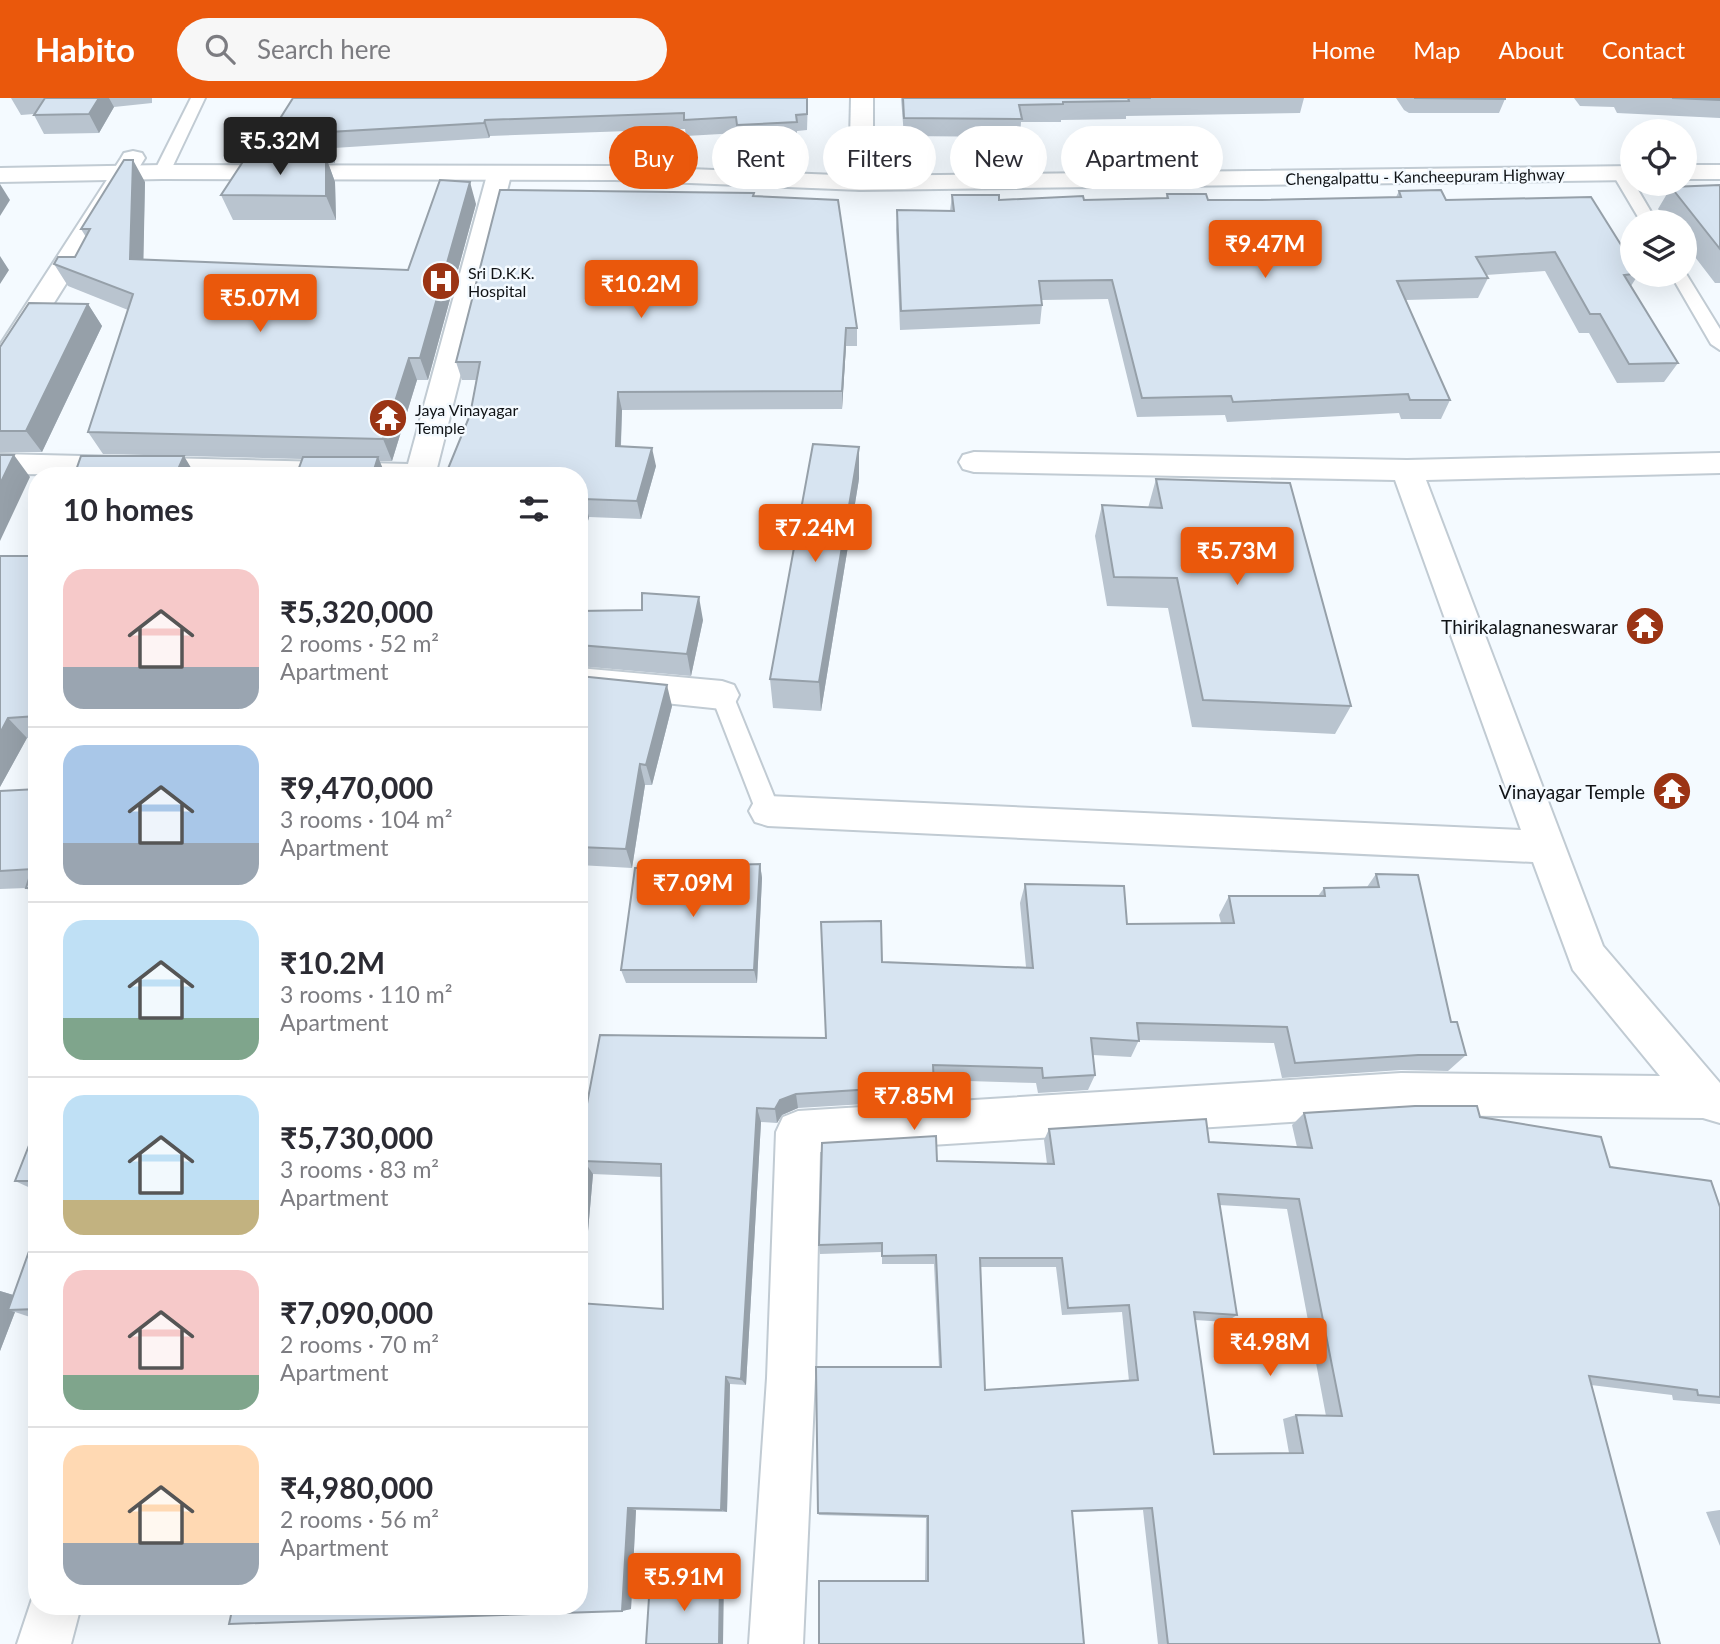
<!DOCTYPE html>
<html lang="en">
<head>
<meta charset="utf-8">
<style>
	body { margin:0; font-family:Lato,sans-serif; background:#f7f7f7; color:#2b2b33; height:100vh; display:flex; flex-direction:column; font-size:26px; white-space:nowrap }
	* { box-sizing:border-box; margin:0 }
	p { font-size:23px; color:#7c7c81 }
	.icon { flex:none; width:38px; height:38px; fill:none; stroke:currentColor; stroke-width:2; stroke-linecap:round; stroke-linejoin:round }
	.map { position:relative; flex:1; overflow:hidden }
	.details { position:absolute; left:28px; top:369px; width:560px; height:1148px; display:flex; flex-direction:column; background:#fff; border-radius:28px; box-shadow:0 7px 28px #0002 }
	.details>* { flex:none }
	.guide { position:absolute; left:609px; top:28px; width:665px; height:63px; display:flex; gap:14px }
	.buttons { position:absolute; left:1620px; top:21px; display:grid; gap:14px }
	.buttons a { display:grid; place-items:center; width:77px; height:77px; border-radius:50%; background:#fff; box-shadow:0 7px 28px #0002; font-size:35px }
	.price { position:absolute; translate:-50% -60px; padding:0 16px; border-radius:7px; background:#ea580c; color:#fff; font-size:23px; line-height:46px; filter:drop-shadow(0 2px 4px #0008) }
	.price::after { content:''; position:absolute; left:50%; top:42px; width:21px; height:16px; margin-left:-10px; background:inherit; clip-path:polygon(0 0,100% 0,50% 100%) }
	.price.current { background:#222; color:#fff }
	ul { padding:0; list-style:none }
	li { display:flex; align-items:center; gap:21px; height:175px; padding:0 35px }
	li+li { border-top:2px solid #e1e1e2 }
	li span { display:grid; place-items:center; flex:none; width:196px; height:140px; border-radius:21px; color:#555 }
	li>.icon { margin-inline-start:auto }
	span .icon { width:84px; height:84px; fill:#fffc; stroke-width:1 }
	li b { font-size:30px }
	h2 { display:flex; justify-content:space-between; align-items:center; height:84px; padding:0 35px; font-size:30px }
	.tag { padding:0 24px; border-radius:32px; background:#fff; box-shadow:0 7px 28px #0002; font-size:24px; line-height:63px }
	.tag.current { background:#ea580c; color:#fff }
	header { display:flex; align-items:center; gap:42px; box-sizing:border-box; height:98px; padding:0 35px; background:#ea580c; color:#fff }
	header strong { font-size:33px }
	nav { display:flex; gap:38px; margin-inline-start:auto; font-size:24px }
	.search { width:490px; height:63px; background:#f7f7f7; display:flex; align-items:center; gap:18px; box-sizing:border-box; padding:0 24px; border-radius:38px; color:#7c7c81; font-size:26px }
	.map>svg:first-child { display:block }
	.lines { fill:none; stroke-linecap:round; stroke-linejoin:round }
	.service-casing { stroke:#c1cbd3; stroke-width:4 }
	.minor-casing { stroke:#c1cbd3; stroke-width:4 }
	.secondary-casing { stroke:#c1cbd3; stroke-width:4 }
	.trunk-casing { stroke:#c1cbd3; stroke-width:4 }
	.service { fill:#fff; fill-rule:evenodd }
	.minor { fill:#fff; fill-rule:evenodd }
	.secondary { fill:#fff; fill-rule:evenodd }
	.trunk { fill:#fff; fill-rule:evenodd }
	.wall { fill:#b9c4cf; fill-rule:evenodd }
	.shaded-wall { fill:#96a0a9 }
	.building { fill:#d7e4f1; stroke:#96a0a9; stroke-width:2; fill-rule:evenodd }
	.labels { text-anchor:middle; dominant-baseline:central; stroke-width:5; stroke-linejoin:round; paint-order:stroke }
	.far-street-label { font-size:16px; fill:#101316; stroke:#f4faff }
	.far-poi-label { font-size:16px; fill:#101316; stroke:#f4faff; text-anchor:start }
	.poi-label { font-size:19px; fill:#101316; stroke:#f4faff; text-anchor:end }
</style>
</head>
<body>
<header>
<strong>Habito</strong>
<div class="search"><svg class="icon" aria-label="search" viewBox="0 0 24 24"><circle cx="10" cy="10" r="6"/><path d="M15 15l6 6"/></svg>Search here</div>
<nav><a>Home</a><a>Map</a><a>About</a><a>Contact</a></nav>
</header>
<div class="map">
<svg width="1720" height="1546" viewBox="0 0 1720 1546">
	<rect width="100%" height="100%" fill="#f4faff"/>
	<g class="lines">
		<!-- service casing -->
		<g class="service-casing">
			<path id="service" d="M191,0H205L170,74L162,79L156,77L154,74Z
				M1620,70L1628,75L1657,124H1641L1612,75Z
				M1685,174L1720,231V252L1711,246L1671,177H1685Z
				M722,588L730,591L733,597L780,713L776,720L768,723L760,720L756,713L711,597L714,591Z"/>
		</g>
		<!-- minor casing -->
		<g class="minor-casing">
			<path id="minor" d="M133,53L142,55L145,60L10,275L0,278V247L121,60L124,55Z
				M499,70L508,72L511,77L435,378L0,376V356L408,366L487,77L490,72Z
				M974,354L1407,362L1720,355V375L1426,382L1603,848L1720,985V1025L1703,1020L1401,1017L820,1054L815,1280L803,1546H749L767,1280L776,1034L783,1019L798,1013L1401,975L1660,978L1573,872L1533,764L768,728L755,724L749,713L755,702L768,698L1521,732L1395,382L974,374L963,371L959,364L963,357Z
				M579,570L722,583L734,587L739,597L734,607L722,611L579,596Z
				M36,1489L37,1508H81L71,1546H17Z"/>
		</g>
		<!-- secondary casing -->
		<g class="secondary-casing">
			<path id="secondary" d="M851,0H873V85L870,90L861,92L852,90L849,85Z"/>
		</g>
		<!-- trunk casing -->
		<g class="trunk-casing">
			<path id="trunk" d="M162,67L615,68L861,78L1633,68V82L861,92L615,82L162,81L0,84V70Z
				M1685,67H1720V81H1685Z"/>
		</g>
		<!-- service -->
		<use href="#service" class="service"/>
		<!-- minor -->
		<use href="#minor" class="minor"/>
		<!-- secondary -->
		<use href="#secondary" class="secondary"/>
		<!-- trunk -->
		<use href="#trunk" class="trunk"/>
	</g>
	<!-- wall -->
	<path class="wall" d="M11,0H152V5L114,9L99,35L44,36L34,17V16L21,17Z
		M293,0H808L807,32L797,33V39L738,43V35L686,38L685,31L490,38L489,40L334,50L335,65H328L335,84L336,122H233L221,97L266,59L262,49Z
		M901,0H1304L1300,15L1126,18V21L1061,22V24H1021L1020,39L904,38Z
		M1396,0H1505V1L1499,15H1409L1404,12Z
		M1574,0H1720V20L1617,15L1614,9L1580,8Z
		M145,84L143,162L408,172L476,106L428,282H417L392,363H379L386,378L302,361L103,356L88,334L128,212L68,188L54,166L75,159L86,139L81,131Z
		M1720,87V185H1715L1685,146V124H1669L1658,111L1671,89Z
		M1399,93L1446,102L1633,166V177H1638L1631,188L1678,265L1664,284L1617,285L1589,235H1579L1545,173L1486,177L1488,180L1478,200L1406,202L1450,302L1441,321H1401L1399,315L1227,324L1225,317L1137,319L1108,201L1042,202V207L1040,226L900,232L896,132L897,112L950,113L952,97L999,102H1084L1166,100L1167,96L1208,102H1262L1396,99Z
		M754,99L857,230V248H846L842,311L622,312L621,348L656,368L641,421L589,419L584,438H579V378L470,317L476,282H462L456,264Z
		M88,206L102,228L42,354H0V249Z
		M859,381L821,613L773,610L770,581Z
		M1156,381L1351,608L1335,636L1192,629L1168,510L1107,508L1095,438L1102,407L1148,410Z
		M0,458H37V639L27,640L0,689Z
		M579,513L703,522L691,578L579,568Z
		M579,578L672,608L652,687H645L632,770L579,767Z
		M37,691V799L26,790L0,791V693Z
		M760,766L762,780L757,885H626L621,872Z
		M1376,776L1451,924L1466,957L1448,973L1401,972L1282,980L1274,945L1139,942L1131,959L1093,957L1095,977L1088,992L1038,995L1036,985L934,982L932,1002L798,1010L782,1017L777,1025L761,1024L746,1287L730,1286L727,1414L636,1412L631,1511L622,1513L579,1508L663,1211L662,1079L593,1076L588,1133L579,1132V1048L826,940L882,864L1026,869L1020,805L1025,786L1127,826L1221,825L1219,817L1229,798H1318L1324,790L1367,789Z
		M1304,1015L1480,1019L1720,1109V1306L1673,1302L1672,1297L1591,1287L1660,1546H1158L1143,1412L1072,1414L1084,1546L819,1483L925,1482L926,1420L819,1417L818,1415L939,1269L934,1166H882V1154L820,1156L819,1147L937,1063L1047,1066L1044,1042L1049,1031L1209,1044L1297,1049L1292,1027ZM1219,1107L1287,1111L1326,1318L1296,1317L1283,1321L1289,1355L1214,1356L1195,1222L1226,1224L1237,1217ZM980,1169H1056L1062,1217L1122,1214L1129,1283L985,1292Z
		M37,1027V1093L15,1083Z
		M37,1131V1219L33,1220L15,1214L0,1253V1193L13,1197Z
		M1720,1412V1448L1706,1414Z"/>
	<!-- shaded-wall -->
	<path class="shaded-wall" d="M99,0H109L114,9L99,35L89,16Z
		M485,22L490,38L489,40L484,25Z
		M329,34L334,50L335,65L329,49Z
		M326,59L335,84L336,122L326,98Z
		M133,62L145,84L143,184L130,161Z
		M470,84L476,106L428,282L420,260Z
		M0,86L10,102L0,118Z
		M0,158L9,172L0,186Z
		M88,206L102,228L42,354L26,333Z
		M846,230V248L842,311V293Z
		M409,260L417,282L392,363L383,341Z
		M618,294L622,312L620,366L616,348Z
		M859,349V381L821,613L819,584Z
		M652,350L656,368L641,421L637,403Z
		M14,357L30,379L0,443V386Z
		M184,358L196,378H175Z
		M378,359L386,378H372Z
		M584,401L589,419L584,438L579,420Z
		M699,499L703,522L691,578L687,556Z
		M667,587L672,608L652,687L646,667Z
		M8,620L27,640L0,689V635Z
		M640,666L645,687L632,770L626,751Z
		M760,766L762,780L757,885L754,872Z
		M796,996L798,1010L782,1017L777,1025L775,1011L780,1002Z
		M757,1010L761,1024L746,1287L741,1281Z
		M584,1063L593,1076L588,1133L579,1122Z
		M0,1193L20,1199L8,1212L15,1214L0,1253Z
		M726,1279L730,1286L727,1414L721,1412Z
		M628,1410L636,1412L631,1511L622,1513Z
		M724,1483L723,1546H719L720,1484Z"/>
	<!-- building -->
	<path class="building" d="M45,0H99L89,16L34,17Z
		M293,0H807V16L796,17L797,24L737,27L736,19L684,22V15L485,22L484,25L329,34V49H262Z
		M903,0H1151H1128L1129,3L1063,4V6L1019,7L1022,21L904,20Z
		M1414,0H1505V1L1415,0Z
		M1672,0H1720V2Z
		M246,59H326V98L221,97Z
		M124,62H133L130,161L408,172L440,82L470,84L420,260H409L383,341L88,334L133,196L54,166L58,159H75L90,131H81Z
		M1720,87V151L1671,89Z
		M500,92L754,95L753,98L838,102L857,230H846L842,293L618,294L616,348L652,350L637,403L584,401L579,420V378H445L470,317L480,264H456Z
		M1441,92L1446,102L1591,99L1633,166V176L1624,177L1678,265L1629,266L1600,216H1590L1555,154L1476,159L1488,180L1397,183L1450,302H1410L1408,296L1233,304L1231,298L1142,300L1112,182L1039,183L1042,207L901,213L897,112L954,113L952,97H999V102L1083,98L1084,102L1168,100L1167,96H1206L1208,102H1262L1401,99L1399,93Z
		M29,205L88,206L26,333H0V249Z
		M813,346L859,349L819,584L770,581Z
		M0,357H14L0,386Z
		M81,358H184L175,378H74Z
		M303,359H378L372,378H296Z
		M1156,381L1290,385L1351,608L1203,602L1177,480L1114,479L1102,407L1162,410Z
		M0,458H37V618L8,620L0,635Z
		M642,495L699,499L687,556L579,547V513L642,512Z
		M579,578L667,587L646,667L640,666L626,751L579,749Z
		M37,691V790H26L32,771L0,773V693Z
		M760,766L754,872H621L635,770Z
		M1376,776L1418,777L1451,924H1457L1466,957H1418L1295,965L1287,929L1137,925L1139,943L1091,940L1095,977L1043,980L1042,970L933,967L934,987L796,996L780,1002L775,1011L757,1010L741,1281L726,1279L721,1412L628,1410L622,1513L229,1526L233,1508H579V1205L663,1211L661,1066L584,1063L579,1117V1048L600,937L826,940L821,824L881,823L882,864L1033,870L1025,786L1124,788L1127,826L1234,825L1229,798H1325L1324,790L1379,789Z
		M1415,1008H1477L1480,1019L1601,1039L1610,1069L1711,1083L1720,1109V1299L1698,1297L1697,1292L1589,1278L1660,1546H1168L1152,1410L1072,1413L1084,1546H819V1483H928V1418L818,1415L816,1269H941L936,1157L882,1158V1145L819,1147L822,1045L936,1038L937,1063L1054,1066L1049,1031L1206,1021L1209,1044L1312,1050L1304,1015ZM1218,1096L1299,1101L1342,1318L1296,1317L1303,1355L1214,1356L1194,1214L1237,1217ZM980,1160H1062L1068,1210L1129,1207L1138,1282L985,1292Z
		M37,1027V1083H15Z
		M37,1131V1211L8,1212Z
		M650,1484H720L719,1546H646Z"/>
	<!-- icons -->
	<defs>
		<g id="hospital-disc" transform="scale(2.0125)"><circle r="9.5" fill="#9b3414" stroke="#f4faff"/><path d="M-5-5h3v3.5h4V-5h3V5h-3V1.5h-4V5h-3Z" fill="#fff"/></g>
		<g id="temple-disc" transform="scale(2.0125)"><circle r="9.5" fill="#9b3414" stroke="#f4faff"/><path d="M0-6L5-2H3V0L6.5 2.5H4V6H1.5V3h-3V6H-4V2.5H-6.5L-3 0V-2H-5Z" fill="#fff"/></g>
	</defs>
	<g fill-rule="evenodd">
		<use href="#hospital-disc" x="441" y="183"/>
		<use href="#temple-disc" x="388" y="320"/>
		<use href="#temple-disc" x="1645" y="528"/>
		<use href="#temple-disc" x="1672" y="693"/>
	</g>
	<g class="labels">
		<!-- far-street labels -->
		<g class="far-street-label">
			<text transform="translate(1425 78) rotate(-1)">Chengalpattu - Kancheepuram Highway</text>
		</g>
		<!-- far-poi labels -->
		<g class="far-poi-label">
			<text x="468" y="174">Sri D.K.K.<tspan x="468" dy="18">Hospital</tspan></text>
			<text x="415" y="311">Jaya Vinayagar<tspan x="415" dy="18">Temple</tspan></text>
		</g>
		<!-- poi labels -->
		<g class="poi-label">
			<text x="1618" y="528">Thirikalagnaneswarar</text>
			<text x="1645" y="693">Vinayagar Temple</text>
		</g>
	</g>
</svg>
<div class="buttons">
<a><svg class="icon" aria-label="locate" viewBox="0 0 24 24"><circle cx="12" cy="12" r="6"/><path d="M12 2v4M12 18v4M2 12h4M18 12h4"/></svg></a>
<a><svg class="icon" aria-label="layers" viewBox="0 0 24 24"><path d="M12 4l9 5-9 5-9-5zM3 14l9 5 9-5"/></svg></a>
</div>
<b class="price current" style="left:280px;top:79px">₹5.32M</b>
<b class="price" style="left:1265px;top:182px">₹9.47M</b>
<b class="price" style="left:641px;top:222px">₹10.2M</b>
<b class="price" style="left:260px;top:236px">₹5.07M</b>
<b class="price" style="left:815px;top:466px">₹7.24M</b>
<b class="price" style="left:1237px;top:489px">₹5.73M</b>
<b class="price" style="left:693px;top:821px">₹7.09M</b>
<b class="price" style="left:914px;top:1034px">₹7.85M</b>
<b class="price" style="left:1270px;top:1280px">₹4.98M</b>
<b class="price" style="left:684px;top:1515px">₹5.91M</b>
<div class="guide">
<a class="tag current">Buy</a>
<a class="tag">Rent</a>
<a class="tag">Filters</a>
<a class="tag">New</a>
<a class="tag">Apartment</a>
</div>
<section class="details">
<h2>10 homes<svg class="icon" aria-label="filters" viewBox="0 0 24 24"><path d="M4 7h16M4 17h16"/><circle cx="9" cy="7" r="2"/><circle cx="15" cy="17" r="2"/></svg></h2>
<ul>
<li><span style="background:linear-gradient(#f6c9c9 70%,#9aa5b1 0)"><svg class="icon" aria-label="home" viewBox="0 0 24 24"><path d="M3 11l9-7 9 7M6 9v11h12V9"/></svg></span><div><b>₹5,320,000</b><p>2 rooms · 52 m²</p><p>Apartment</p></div></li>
<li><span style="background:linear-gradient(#a9c7e8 70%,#9aa5b1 0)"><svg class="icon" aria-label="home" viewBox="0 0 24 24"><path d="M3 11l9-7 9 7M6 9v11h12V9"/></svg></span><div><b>₹9,470,000</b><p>3 rooms · 104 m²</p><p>Apartment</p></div></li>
<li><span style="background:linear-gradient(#bfe0f5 70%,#7fa58c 0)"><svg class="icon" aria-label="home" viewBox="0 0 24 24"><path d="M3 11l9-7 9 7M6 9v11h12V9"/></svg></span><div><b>₹10.2M</b><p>3 rooms · 110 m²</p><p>Apartment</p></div></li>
<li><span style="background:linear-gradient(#bfe0f5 75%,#c2b280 0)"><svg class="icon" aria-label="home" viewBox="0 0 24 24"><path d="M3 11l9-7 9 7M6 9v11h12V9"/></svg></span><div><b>₹5,730,000</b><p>3 rooms · 83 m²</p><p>Apartment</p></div></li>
<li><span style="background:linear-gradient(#f6c9c9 75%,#7fa58c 0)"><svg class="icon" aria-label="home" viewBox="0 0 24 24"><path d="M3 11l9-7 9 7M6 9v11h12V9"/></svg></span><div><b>₹7,090,000</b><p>2 rooms · 70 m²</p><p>Apartment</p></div></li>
<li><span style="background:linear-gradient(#ffd9b3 70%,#9aa5b1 0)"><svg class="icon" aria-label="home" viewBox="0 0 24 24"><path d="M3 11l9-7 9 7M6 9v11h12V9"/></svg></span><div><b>₹4,980,000</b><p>2 rooms · 56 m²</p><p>Apartment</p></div></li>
</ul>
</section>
</div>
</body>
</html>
